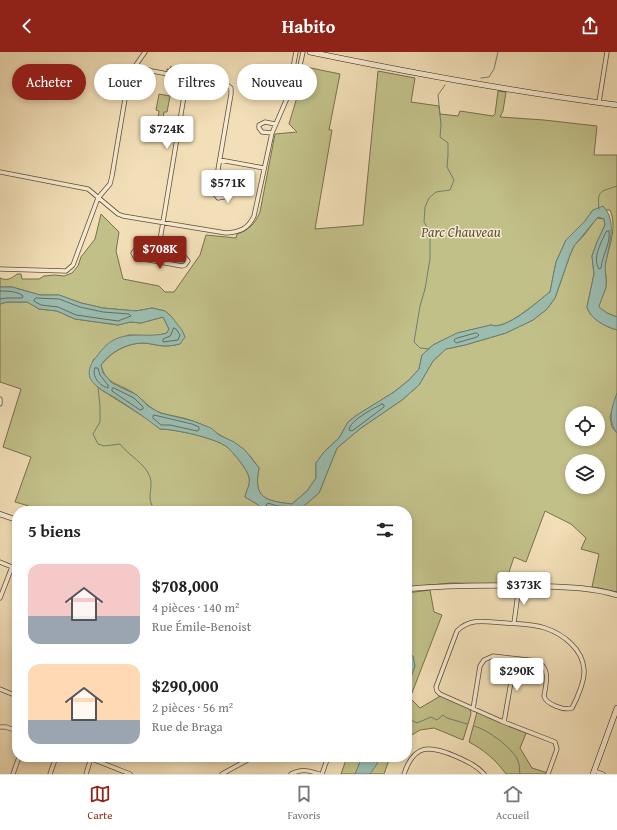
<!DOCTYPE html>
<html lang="fr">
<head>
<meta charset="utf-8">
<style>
	body { margin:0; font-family:"Gentium Book Plus",serif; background:#f2f2f2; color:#222; height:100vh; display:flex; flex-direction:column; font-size:15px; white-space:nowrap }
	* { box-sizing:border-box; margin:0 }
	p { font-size:13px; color:#767676 }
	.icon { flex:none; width:22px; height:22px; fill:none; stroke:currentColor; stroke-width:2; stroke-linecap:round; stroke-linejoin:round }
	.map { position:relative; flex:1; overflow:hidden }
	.sheet { position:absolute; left:12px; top:454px; width:400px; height:256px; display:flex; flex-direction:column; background:#fff; border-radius:16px; box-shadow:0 2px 6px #0003 }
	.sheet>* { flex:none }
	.hud { position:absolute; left:12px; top:12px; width:400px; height:36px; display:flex; gap:8px }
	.fabs { position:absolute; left:565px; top:354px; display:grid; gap:8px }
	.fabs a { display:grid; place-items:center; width:40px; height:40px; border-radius:50%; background:#fff; box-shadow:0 2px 6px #0003; font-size:20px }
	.price { position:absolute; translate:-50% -34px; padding:0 9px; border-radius:4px; background:#fff; color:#222; font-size:13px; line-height:26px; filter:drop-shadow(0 1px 2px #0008) }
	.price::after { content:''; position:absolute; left:50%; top:24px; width:12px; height:9px; margin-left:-6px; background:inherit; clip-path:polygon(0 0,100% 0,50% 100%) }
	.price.current { background:#8f2418; color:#fff }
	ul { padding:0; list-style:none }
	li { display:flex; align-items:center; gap:12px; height:100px; padding:0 16px }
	li span { display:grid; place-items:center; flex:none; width:112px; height:80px; border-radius:12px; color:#555 }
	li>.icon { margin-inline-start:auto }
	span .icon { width:48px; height:48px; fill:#fffc; stroke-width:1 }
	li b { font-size:17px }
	h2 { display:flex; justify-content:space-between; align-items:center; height:48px; padding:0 16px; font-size:17px }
	.chip { padding:0 14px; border-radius:18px; background:#fff; box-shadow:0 2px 6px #0003; font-size:14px; line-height:36px }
	.chip.current { background:#8f2418; color:#fff }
	header { display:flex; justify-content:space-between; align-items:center; height:52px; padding:0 16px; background:#8f2418; color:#fff; font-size:18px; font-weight:700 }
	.menu { display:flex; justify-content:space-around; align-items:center; height:56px; border-top:1px solid #e0e0e0; background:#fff; font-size:11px; color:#767676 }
	.menu a { display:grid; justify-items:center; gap:2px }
	.menu .current { color:#8f2418 }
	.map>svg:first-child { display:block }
	.green { fill:#c2c089; stroke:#78704c; fill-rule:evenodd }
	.water { fill:#9bbdb0; stroke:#6f7e70 }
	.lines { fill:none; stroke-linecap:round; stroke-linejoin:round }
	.shore { stroke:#646e60; stroke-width:1 }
	.stream { stroke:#6f7e70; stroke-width:1 }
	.minor-casing { stroke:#5e5039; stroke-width:5 }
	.tertiary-casing { stroke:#5e5039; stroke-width:6 }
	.secondary-casing { stroke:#2d200f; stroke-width:6 }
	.minor { stroke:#f7ead1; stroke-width:3.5 }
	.tertiary { stroke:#f7ead1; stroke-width:4.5 }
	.secondary { stroke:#f7ead1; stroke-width:5 }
	.labels { text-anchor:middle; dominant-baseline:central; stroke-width:3; stroke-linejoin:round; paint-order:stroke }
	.park-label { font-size:14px; font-style:italic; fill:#5a5034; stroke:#f7ead1 }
</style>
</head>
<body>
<header><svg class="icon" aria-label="back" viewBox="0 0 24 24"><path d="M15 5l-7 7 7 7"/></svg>Habito<svg class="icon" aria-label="share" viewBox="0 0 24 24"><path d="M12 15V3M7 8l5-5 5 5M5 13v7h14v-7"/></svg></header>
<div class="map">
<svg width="617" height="722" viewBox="0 0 617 722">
	<rect width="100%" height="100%" fill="#f2dfb8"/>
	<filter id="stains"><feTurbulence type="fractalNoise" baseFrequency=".005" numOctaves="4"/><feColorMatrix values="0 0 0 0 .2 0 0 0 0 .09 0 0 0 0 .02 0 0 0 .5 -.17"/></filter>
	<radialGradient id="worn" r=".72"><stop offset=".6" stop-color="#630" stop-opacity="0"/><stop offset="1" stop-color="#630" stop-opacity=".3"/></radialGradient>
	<!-- green -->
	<path class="green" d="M171,14L174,17L186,19L185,23L167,20V17H170Z
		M306,15L340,22L329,78H332L315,177L363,173L378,19L415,26L411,50L439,54L440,62L458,64L460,59L493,64L495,62L498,39L506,40L503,59L500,65L544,68L597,74L594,103H617V265L607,261L598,255C600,250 606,237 606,234C607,226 604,217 606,209C610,192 617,174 610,158H593L585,169L566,188L556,210L550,240C538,249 505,279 491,273L458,281L433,293L422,303L419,317L409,328L394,340L357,363L348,370L339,386L324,400L316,411V426L307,439L292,452C265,449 253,446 259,416C245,396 240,395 220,383C211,378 203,372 193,369C183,365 171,364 161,361C149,357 142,346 132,340C117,331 106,332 101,313C111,300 127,291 143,291C150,291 158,294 165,294C170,294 175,293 180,292L171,264L165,259L152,256L136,259L103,256L81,251L59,243H40L12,235H0V226C7,229 11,227 17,222H21L22,227H39L44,224L54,223L64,224L72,221L78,214L81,205L95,187L101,162L119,180L116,199L123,227L159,234L165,240H174L200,203L206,183L236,186L237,182C249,178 255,172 260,160L275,82L297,80L289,72Z
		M159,42L170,44L167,60H164L163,67L158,66L159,59L156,58Z
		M597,166L604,167L605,173L597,190L592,204L594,222L587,255C590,267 606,275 617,278V341L610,365L612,375L617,381V540L592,535L599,502L581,497L586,486L571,472L545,459L526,510L514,505L505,532L451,531L407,535V459H298L319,441L337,396L361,376L402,348L419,333L433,309L446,297L465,293L506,281L533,268L547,257L555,246L570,203L574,194L585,182ZM572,361H598V387H572ZM572,409H598V435H572Z
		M137,198L183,205L185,209L184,211L181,212L137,205L135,200Z
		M7,250H28L39,257L57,259L75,267L118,273L130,270L141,271L163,265L169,277L167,281L157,284L128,283L93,308L98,335L100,337L149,368L160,377C174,377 216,386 227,395C233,400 247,417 249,425C251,433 246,438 245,445L257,452L265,459H27L29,454L15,450L31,405L3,395L21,337L0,330V252Z
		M430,538L434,560L442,563L410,646L420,656L442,643L470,656L471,662L463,688L434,676L420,678L407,686V541Z
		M477,660L527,679L520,696L532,716L548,721V722H506C496,708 484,698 469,690Z
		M347,705H390L384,722H341Z"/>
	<!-- water -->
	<path class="water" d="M603,154C617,169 610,189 606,209C604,218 607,226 606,234C606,237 600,250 599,255L607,261L617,265V278C606,275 590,267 587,255L594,222L592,204L597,190L605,173L604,167L598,165L574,194L570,203L555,246L547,257L533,268L506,281L465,293L446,297L433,309L419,333L402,348L361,376L337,396L319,441L298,459H265L257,452L245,445C246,438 251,433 249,425C247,417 233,400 227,395C216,386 174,377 160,377C146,366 131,356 117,347C108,341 96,337 90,326C87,319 92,309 97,304C103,296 108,290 118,286C134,280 150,286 167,281L169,277L163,265L141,271L130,270L118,273L75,267L57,259L39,257L27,250H7L0,252V235H12L40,243H59L81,251L103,256L136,259L152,256L165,259L171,264L182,278L185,285L180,292C175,293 170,294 165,294C158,294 150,291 143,291C127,291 110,300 101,313L103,321L112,331L137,343L148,354L160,361L193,369L211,376L219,383L234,390L245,398L259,416C253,446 265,449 292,452L307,439L316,426V411L324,400L339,386L348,370L357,363L394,340L409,328L419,317L422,303L433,293L457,281L491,273C506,279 538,249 550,240L556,210L566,188L585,169L593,158Z
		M617,341V381C607,368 612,355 617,341Z
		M409,602L413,604L415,614L411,625L407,627V603Z
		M362,705H378L377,712L370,722H355Z"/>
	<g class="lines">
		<!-- shore -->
		<path class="shore" d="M609,179C611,191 602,204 601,216L599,217C592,206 601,191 606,180Z
			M0,239C8,239 17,239 23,244L22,246H7L0,247
			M36,246L59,247L80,255L103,260L129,262L131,264L118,269L76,263L58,255L41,253L34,249Z
			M174,276L176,277L180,283L178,288L163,290V287L170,284Z
			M476,281L479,283L477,285L456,291L454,289L455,287Z
			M95,316H98L100,323L108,333V336C100,334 91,324 95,316Z
			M114,336L134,346L143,355V357L140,358L112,339V337Z
			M382,352L384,353V355L352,379L349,378C350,368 373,357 382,352Z
			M154,363L192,372L199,375V378L197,379L170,373H161L153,366Z
			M268,459L266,453L268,451L277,454L294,455L296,459"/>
		<!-- stream -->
		<path class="stream" d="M481,26L489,25L494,17L498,0
			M599,157C597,137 601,140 617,134
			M429,297L420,296L414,290L420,254L425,237L430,207V180L424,170L425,155L429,146L436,140L450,138L454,128L447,115L448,103V91L440,85L441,73L438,43L445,33
			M98,335L100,355V370L93,382L98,392L104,394L120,392C129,404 145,411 150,425C153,434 148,443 151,451C152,454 154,457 156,459
			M407,666L417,671L431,665L437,668L443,663L447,666L467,672
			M474,674C487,677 514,697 518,709C520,713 519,718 520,722"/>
		<!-- minor casing -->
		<g class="minor-casing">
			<path id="minor" d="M136,13L152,19L227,33L231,36V42L214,141L218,146L224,145L225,140L223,137L215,136
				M288,42L296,0
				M599,50L607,0
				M272,81L262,80L259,76V73L265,70L275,72
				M220,108L264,116
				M0,120L88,137L118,162L123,164L226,181C240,180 248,177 254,164L272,81L288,44L294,34L298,23L303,0
				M139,196L184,204L188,209L185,213L182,214L138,206L135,205L133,201L136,197Z
				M158,200L187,26
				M0,217L66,219L73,213L98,146L110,132L112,124L129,23L145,0
				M0,347V352
				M0,510L17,517
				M0,546L12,515
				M514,571L519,534
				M17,599V606
				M0,637L17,644
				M473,657L480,614L484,608L493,604L537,609C551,617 546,631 544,644C546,652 564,659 572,656C577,647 585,628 584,618C583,597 563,582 545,576C533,572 518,572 506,571C487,570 471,565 457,579L436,635L437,639L440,642L501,669L555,690L557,697L548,722
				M504,670L515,607
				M0,675H6L17,679
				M87,705L130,722
				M179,705H183
				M594,719L603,722
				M13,722L19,705
				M50,722L56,705
				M86,722L91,706
				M222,722L253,705
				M291,722C301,717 308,718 319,722
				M322,722L328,705
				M404,722C414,692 429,693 455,704C466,709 476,713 484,722"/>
		</g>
		<!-- tertiary casing -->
		<g class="tertiary-casing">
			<path id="tertiary" d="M0,462L17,468
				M407,537C449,533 493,533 535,534C563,535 590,535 617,543"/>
		</g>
		<!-- secondary casing -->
		<g class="secondary-casing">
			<path id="secondary" d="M310,0C412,21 514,40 617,53
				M593,722L617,656"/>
		</g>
		<!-- minor -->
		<use href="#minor" class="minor"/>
		<!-- tertiary -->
		<use href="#tertiary" class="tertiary"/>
		<!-- secondary -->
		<use href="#secondary" class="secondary"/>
	</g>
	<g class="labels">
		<!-- park labels -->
		<g class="park-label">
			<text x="461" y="180">Parc Chauveau</text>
		</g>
	</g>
	<rect width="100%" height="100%" filter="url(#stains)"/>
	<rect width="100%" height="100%" fill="url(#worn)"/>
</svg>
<div class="fabs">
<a><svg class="icon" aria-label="locate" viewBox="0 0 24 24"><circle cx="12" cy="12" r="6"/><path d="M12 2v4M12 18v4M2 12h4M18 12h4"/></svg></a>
<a><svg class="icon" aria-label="layers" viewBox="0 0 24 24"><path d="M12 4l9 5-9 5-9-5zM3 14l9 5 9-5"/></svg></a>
</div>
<b class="price" style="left:167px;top:98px">$724K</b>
<b class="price" style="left:228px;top:152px">$571K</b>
<b class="price current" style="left:160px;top:218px">$708K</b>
<b class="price" style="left:524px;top:554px">$373K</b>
<b class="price" style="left:517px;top:640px">$290K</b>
<div class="hud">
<a class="chip current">Acheter</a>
<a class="chip">Louer</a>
<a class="chip">Filtres</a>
<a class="chip">Nouveau</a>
</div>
<section class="sheet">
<h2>5 biens<svg class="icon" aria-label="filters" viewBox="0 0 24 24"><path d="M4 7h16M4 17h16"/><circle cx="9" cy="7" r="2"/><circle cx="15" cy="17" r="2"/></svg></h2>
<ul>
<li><span style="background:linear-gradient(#f6c9c9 65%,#9aa5b1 0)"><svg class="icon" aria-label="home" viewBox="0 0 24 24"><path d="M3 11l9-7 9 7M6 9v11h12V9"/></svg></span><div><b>$708,000</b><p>4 pièces · 140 m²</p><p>Rue Émile-Benoist</p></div></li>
<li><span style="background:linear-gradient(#ffd9b3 70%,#9aa5b1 0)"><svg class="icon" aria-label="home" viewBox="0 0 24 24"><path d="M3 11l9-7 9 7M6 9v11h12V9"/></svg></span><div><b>$290,000</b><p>2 pièces · 56 m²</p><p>Rue de Braga</p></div></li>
</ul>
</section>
</div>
<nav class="menu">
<a class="current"><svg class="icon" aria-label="map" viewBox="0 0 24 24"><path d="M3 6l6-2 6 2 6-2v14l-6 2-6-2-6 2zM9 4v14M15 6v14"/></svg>Carte</a>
<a><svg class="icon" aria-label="saved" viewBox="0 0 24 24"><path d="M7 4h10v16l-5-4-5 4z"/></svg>Favoris</a>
<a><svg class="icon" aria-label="home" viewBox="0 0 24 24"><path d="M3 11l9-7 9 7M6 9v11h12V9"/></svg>Accueil</a>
</nav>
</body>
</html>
